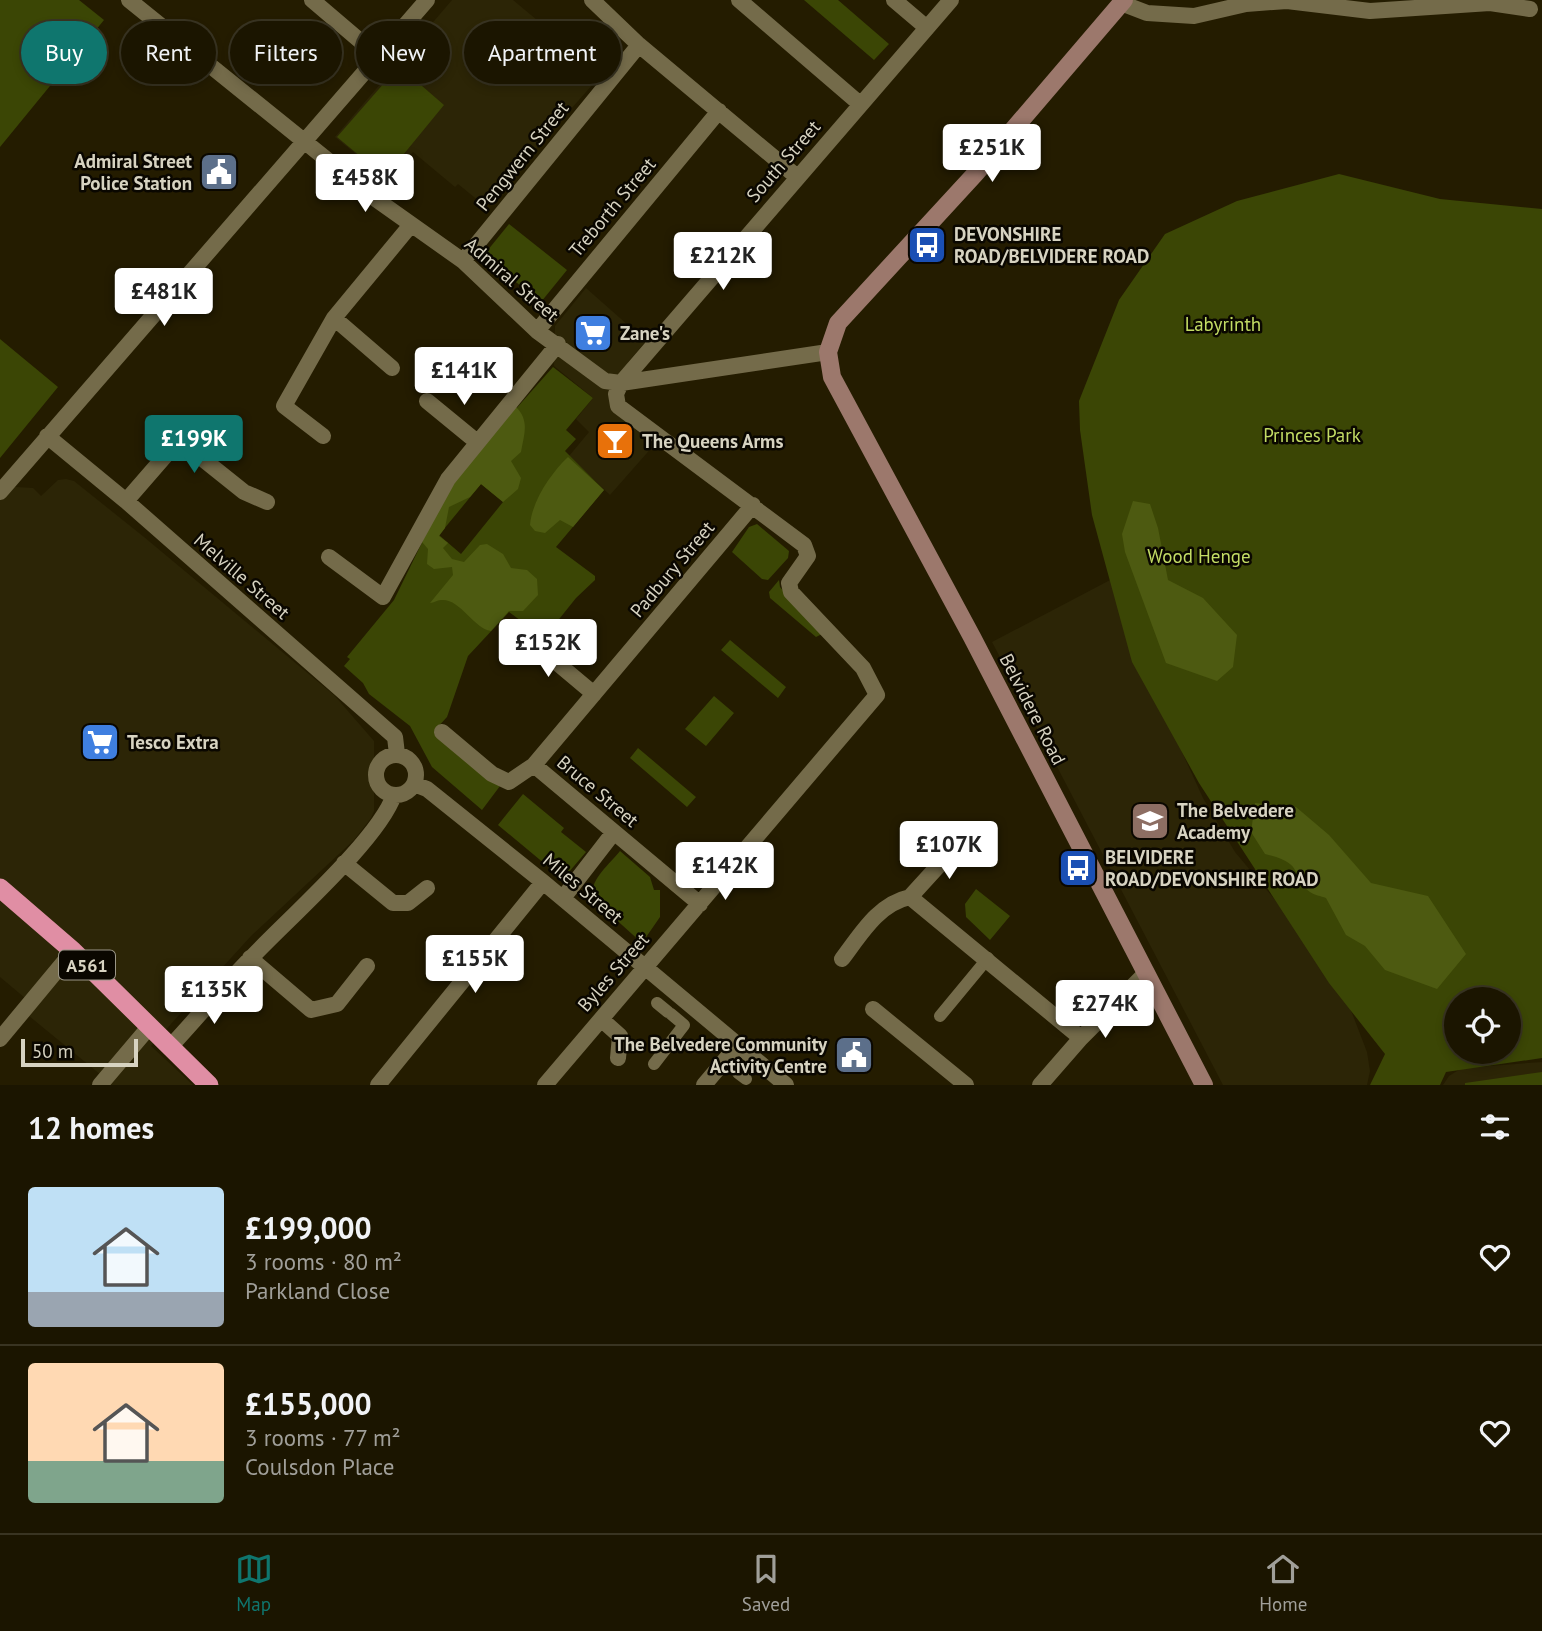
<!DOCTYPE html>
<html lang="en">
<head>
<meta charset="utf-8">
<style>
	body { margin:0; font-family:"PT Sans",sans-serif; background:#241e0a; color:#f1f3f6; height:100vh; display:flex; flex-direction:column; font-size:26px; white-space:nowrap }
	* { box-sizing:border-box; margin:0 }
	p { font-size:23px; color:#a09f99 }
	.icon { flex:none; width:38px; height:38px; fill:none; stroke:currentColor; stroke-width:2; stroke-linecap:round; stroke-linejoin:round }
	.map { position:relative; height:1085px; overflow:hidden }
	.drawer { display:flex; flex-direction:column; background:#1b1500; flex:1 }
	.drawer>* { flex:none }
	.hud { position:absolute; left:21px; top:21px; width:700px; height:63px; display:flex; gap:14px }
	.fabs { position:absolute; left:1444px; top:987px; display:grid; gap:14px }
	.fabs a { display:grid; place-items:center; width:77px; height:77px; border-radius:50%; background:#1b1500; box-shadow:0 4px 10px #0003,0 0 0 2px #393422; font-size:35px }
	.scale { position:absolute; left:21px; bottom:18px; width:117px; box-sizing:border-box; padding-left:7px; border:4px solid #d7d3c1; border-top:0; font-size:19px; line-height:24px; white-space:nowrap; color:#d7d3c1; -webkit-text-stroke:5px #0a0700; paint-order:stroke }
	.price { position:absolute; translate:-50% -60px; padding:0 16px; border-radius:7px; background:#fff; color:#222; font-size:23px; line-height:46px; filter:drop-shadow(0 2px 4px #0008) }
	.price::after { content:''; position:absolute; left:50%; top:42px; width:21px; height:16px; margin-left:-10px; background:inherit; clip-path:polygon(0 0,100% 0,50% 100%) }
	.price.active { background:#0f766e; color:#fff }
	ul { padding:0; list-style:none }
	li { display:flex; align-items:center; gap:21px; height:175px; padding:0 28px }
	li+li { border-top:2px solid #393422 }
	li span { display:grid; place-items:center; flex:none; width:196px; height:140px; border-radius:7px; color:#555 }
	li>.icon { margin-inline-start:auto }
	span .icon { width:84px; height:84px; fill:#fffc; stroke-width:1 }
	li b { font-size:30px }
	h2 { display:flex; justify-content:space-between; align-items:center; height:84px; padding:0 28px; font-size:30px }
	.chip { padding:0 24px; border-radius:32px; background:#1b1500; box-shadow:0 4px 10px #0003,0 0 0 2px #393422; font-size:24px; line-height:63px }
	.chip.active { background:#0f766e; color:#fff }
	.tab-bar { display:flex; justify-content:space-around; align-items:center; height:98px; border-top:2px solid #393422; background:#1b1500; font-size:19px; color:#a09f99 }
	.tab-bar a { display:grid; justify-items:center; gap:4px }
	.tab-bar .active { color:#0f766e }
	.map>svg:first-child { display:block }
	.built { fill:#2c2506 }
	.green { fill:#3b4605; fill-rule:evenodd }
	.forest { fill:#4d5a11 }
	.lines { fill:none; stroke-linecap:round; stroke-linejoin:round }
	.pedestrian { stroke:#746b4a; stroke-width:12 }
	.minor { stroke:#746b4a; stroke-width:16 }
	.secondary { stroke:#9c786c; stroke-width:18 }
	.trunk { stroke:#e08ea4; stroke-width:19 }
	.labels { text-anchor:middle; dominant-baseline:central; stroke-width:5; stroke-linejoin:round; paint-order:stroke }
	.shield { fill:#0a0700; stroke:#9a9687; stroke-width:2 }
	.shield-label { font-size:18px; font-weight:bold; fill:#d7d3c1 }
	.street-label { font-size:19px; fill:#d7d3c1; stroke:#0a0700 }
	.poi-label { font-size:19px; font-weight:bold; fill:#d7d3c1; stroke:#0a0700; text-anchor:start }
	.park-label { font-size:19px; fill:#c3dc64; stroke:#0a0700 }
</style>
</head>
<body>
<div class="map">
<svg width="1542" height="1085" viewBox="0 0 1542 1085">
	<rect width="100%" height="100%" fill="#241c00"/>
	<!-- built -->
	<path class="built" d="M452,0H513L602,74L485,206L458,184L455,187L413,152L389,181L335,137Z
		M586,288L646,341L629,361L615,412L654,445L610,495L569,456L589,432L576,419L593,398L554,366L555,326Z
		M66,479L74,481L144,537L334,695L374,741V811L371,818L354,840L251,936L151,1046L193,1085H102L101,1075L29,1016L25,998L0,977V486L33,488L41,496L58,480Z
		M1112,579L1155,693L1203,798L1235,852L1337,974L1367,1052L1370,1071L1367,1085H1223L992,642Z
		M1542,1062V1085H1443L1449,1076L1462,1068Z"/>
	<!-- green -->
	<path class="green" d="M0,0H79L104,20L0,147Z
		M804,0H838L889,44L874,60Z
		M399,66L444,105L385,177L337,137Z
		M1339,174L1440,199L1542,209V1058L1446,1072L1440,1085H1370L1385,1054L1329,983L1199,783L1132,662L1092,515L1080,430L1079,401L1119,300L1165,234L1237,201ZM1456,999H1508V1052H1456Z
		M509,224L567,270L541,302L483,256Z
		M0,339L58,387L0,458Z
		M553,367L593,398L566,430L576,439L565,451L604,490L556,547L595,576V580L576,598L544,638L509,612L468,656L447,717L435,730L500,786L482,810L432,767L410,726L369,694L363,683L344,666L350,659L347,657L394,600L452,481ZM481,484L503,502L461,554L439,535Z
		M757,524L789,551L788,558L768,580L762,579L732,552L749,527Z
		M779,580L780,587L822,634L816,637L770,598L769,592Z
		M730,640L786,687L778,698L721,650Z
		M714,696L734,713L706,746L685,729Z
		M638,748L696,797L687,807L630,758Z
		M523,794L564,828L561,832L586,852L563,879L498,825Z
		M620,851L650,877L654,890H660V917L642,943L592,898C590,879 609,865 620,851Z
		M976,889L1010,916L990,940L966,917L965,904Z
		M1542,1072V1085H1465V1083Z"/>
	<!-- forest -->
	<path class="forest" d="M516,407C530,421 524,434 521,452L511,461L521,478L518,489L503,502L481,484L470,497L449,507L445,528L439,536L448,543L443,548L452,559L464,562L480,545L487,544L503,554L511,568L527,570L537,579L538,595L523,611H509L491,631C473,628 460,598 441,600C437,600 434,603 430,603L453,575L452,567L434,569L427,564L428,549L422,542L452,481Z
		M568,457L604,490L573,527L560,520L545,533L535,531L530,525C532,501 551,473 568,457Z
		M1133,501L1150,504L1158,528L1168,580L1203,598L1237,635L1233,667L1217,681L1166,663L1125,552L1122,534Z
		M1255,803L1296,807L1329,835L1371,883L1428,896L1466,954L1437,989L1385,970L1365,946L1346,935L1326,898C1321,896 1314,895 1310,892C1288,876 1308,864 1265,854L1251,832Z"/>
	<g class="lines">
		<!-- pedestrian -->
		<path class="pedestrian" d="M657,1003L668,1012
			M940,1016L988,958
			M654,1064L684,1025L671,1014
			M738,1073L746,1079"/>
		<!-- minor -->
		<path class="minor" d="M129,0L377,200L463,261L537,331L605,381L621,383L828,352
			M312,0L379,57
			M592,0L639,45L796,176
			M739,0L860,104
			M894,0L927,28
			M1121,3L1147,13L1194,16L1246,4L1287,1L1370,11L1490,3L1530,9
			M463,261L639,45
			M334,318L392,368
			M537,331L719,111
			M427,401L477,442
			M47,436L126,501L395,737L397,754
			M323,436L284,406L334,318L410,226
			M0,492L427,0
			M126,501L179,440L244,492L267,502
			M329,557L383,597L448,479L558,344
			M525,636L594,694
			M442,732L492,774L509,782L534,765L753,505
			M376 775a20 20 0 1 1 40 0a20 20 0 1 1-40 0Z
			M534,765L700,904
			M414,784L427,789L543,882L786,1085
			M344,863L393,903H408L427,888
			M910,897L1081,1038
			M910,897L961,841
			M563,898L614,832
			M250,958L311,1010L337,1004L367,966
			M842,959C861,934 878,904 910,897
			M873,1009L966,1085
			M601,1019L620,1036L618,1058
			M0,1039L73,951
			M170,1047C198,1017 224,985 253,956C288,919 379,839 394,795
			M100,1085L150,1026
			M378,1085L543,882
			M545,1085L877,695L863,668L791,592L789,583L808,556L804,545L618,406L616,394L621,383L951,0
			M704,1085L737,1046
			M1040,1085L1081,1038L1146,973"/>
		<!-- secondary -->
		<path class="secondary" d="M1124,0L976,173L838,323L828,352L832,377L972,637L1204,1085"/>
		<!-- trunk -->
		<path class="trunk" d="M0,888L73,951L209,1085"/>
	</g>
	<!-- icons -->
	<defs>
		<g id="civic-square" transform="scale(2.0125)"><rect x="-9" y="-9" width="18" height="18" rx="4" fill="#5c6f8a" stroke="#0a0700"/><path d="M-.6-6.5H3V-4.5H.6V-3L4-1V1h2V6H-6V1h2V-1L-.6-3ZM-1.2 2.5V6h2.4V2.5Z" fill="#fff"/></g>
		<g id="bus-square" transform="scale(2.0125)"><rect x="-9" y="-9" width="18" height="18" rx="4" fill="#1a4fb4" stroke="#0a0700"/><path d="M-5-6H5V4H4V6H2V4H-2V6H-4V4H-5ZM-3.5-4V0h7V-4ZM-3.5 1.2v1.5H-2V1.2ZM2 1.2v1.5H3.5V1.2Z" fill="#fff"/></g>
		<g id="supermarket-square" transform="scale(2.0125)"><rect x="-9" y="-9" width="18" height="18" rx="4" fill="#3f7fe0" stroke="#0a0700"/><path d="M-6-5.5h2.5l.6 2H6L4.5 2H-2.5L-4.4-4H-6ZM-1.5 3.2a1.3 1.3 0 1 0 .1 0ZM3 3.2a1.3 1.3 0 1 0 .1 0Z" fill="#fff"/></g>
		<g id="bar-square" transform="scale(2.0125)"><rect x="-9" y="-9" width="18" height="18" rx="4" fill="#e8710a" stroke="#0a0700"/><path d="M-6-5H6L.8 .8V4.5H3.5V6h-7V4.5H-.8V.8Z" fill="#fff"/></g>
		<g id="school-square" transform="scale(2.0125)"><rect x="-9" y="-9" width="18" height="18" rx="4" fill="#8d6e63" stroke="#0a0700"/><path d="M0-5L7-2L0 1L-7-2ZM-4 1L0 2.5L4 1V4Q0 6-4 4Z" fill="#fff"/></g>
	</defs>
	<g fill-rule="evenodd">
		<use href="#civic-square" x="219" y="172"/>
		<use href="#bus-square" x="927" y="245"/>
		<use href="#supermarket-square" x="593" y="333"/>
		<use href="#bar-square" x="615" y="441"/>
		<use href="#supermarket-square" x="100" y="742"/>
		<use href="#school-square" x="1150" y="821"/>
		<use href="#bus-square" x="1078" y="868"/>
		<use href="#civic-square" x="854" y="1055"/>
	</g>
	<g class="labels">
		<!-- shield labels -->
		<rect class="shield" x="59" y="950.5" width="56" height="29" rx="5"/>
		<g class="shield-label">
			<text x="87" y="965">A561</text>
		</g>
		<!-- street labels -->
		<g class="street-label">
			<text transform="translate(522 156) rotate(-51)">Pengwern Street</text>
			<text transform="translate(783 161) rotate(-49)">South Street</text>
			<text transform="translate(612 207) rotate(-50)">Treborth Street</text>
			<text transform="translate(512 279) rotate(41)">Admiral Street</text>
			<text transform="translate(672 569) rotate(-50)">Padbury Street</text>
			<text transform="translate(242 576) rotate(41)">Melville Street</text>
			<text transform="translate(1033 709) rotate(63)">Belvidere Road</text>
			<text transform="translate(598 791) rotate(40)">Bruce Street</text>
			<text transform="translate(583 888) rotate(40)">Miles Street</text>
			<text transform="translate(613 972) rotate(-49)">Byles Street</text>
		</g>
		<!-- poi labels -->
		<g class="poi-label">
			<text x="192" y="161" text-anchor="end">Admiral Street<tspan x="192" dy="22">Police Station</tspan></text>
			<text x="954" y="234">DEVONSHIRE<tspan x="954" dy="22">ROAD/BELVIDERE ROAD</tspan></text>
			<text x="620" y="333">Zane's</text>
			<text x="642" y="441">The Queens Arms</text>
			<text x="127" y="742">Tesco Extra</text>
			<text x="1177" y="810">The Belvedere<tspan x="1177" dy="22">Academy</tspan></text>
			<text x="1105" y="857">BELVIDERE<tspan x="1105" dy="22">ROAD/DEVONSHIRE ROAD</tspan></text>
			<text x="827" y="1044" text-anchor="end">The Belvedere Community<tspan x="827" dy="22">Activity Centre</tspan></text>
		</g>
		<!-- park labels -->
		<g class="park-label">
			<text x="1223" y="324">Labyrinth</text>
			<text x="1312" y="435">Princes Park</text>
			<text x="1199" y="556">Wood Henge</text>
		</g>
	</g>
</svg>
<div class="fabs">
<a><svg class="icon" aria-label="locate" viewBox="0 0 24 24"><circle cx="12" cy="12" r="6"/><path d="M12 2v4M12 18v4M2 12h4M18 12h4"/></svg></a>
</div>
<div class="scale">50 m</div>
<b class="price" style="left:992px;top:184px">£251K</b>
<b class="price" style="left:365px;top:214px">£458K</b>
<b class="price" style="left:723px;top:292px">£212K</b>
<b class="price" style="left:164px;top:328px">£481K</b>
<b class="price" style="left:464px;top:407px">£141K</b>
<b class="price active" style="left:194px;top:475px">£199K</b>
<b class="price" style="left:548px;top:679px">£152K</b>
<b class="price" style="left:949px;top:881px">£107K</b>
<b class="price" style="left:725px;top:902px">£142K</b>
<b class="price" style="left:475px;top:995px">£155K</b>
<b class="price" style="left:214px;top:1026px">£135K</b>
<b class="price" style="left:1105px;top:1040px">£274K</b>
<div class="hud">
<a class="chip active">Buy</a>
<a class="chip">Rent</a>
<a class="chip">Filters</a>
<a class="chip">New</a>
<a class="chip">Apartment</a>
</div>
</div>
<section class="drawer">
<h2>12 homes<svg class="icon" aria-label="filters" viewBox="0 0 24 24"><path d="M4 7h16M4 17h16"/><circle cx="9" cy="7" r="2"/><circle cx="15" cy="17" r="2"/></svg></h2>
<ul>
<li><span style="background:linear-gradient(#bfe0f5 75%,#9aa5b1 0)"><svg class="icon" aria-label="home" viewBox="0 0 24 24"><path d="M3 11l9-7 9 7M6 9v11h12V9"/></svg></span><div><b>£199,000</b><p>3 rooms · 80 m²</p><p>Parkland Close</p></div><svg class="icon" aria-label="heart" viewBox="0 0 24 24"><path d="M12 20l-8-8c-3-5 5-10 8-4 3-6 11-1 8 4z"/></svg></li>
<li><span style="background:linear-gradient(#ffd9b3 70%,#7fa58c 0)"><svg class="icon" aria-label="home" viewBox="0 0 24 24"><path d="M3 11l9-7 9 7M6 9v11h12V9"/></svg></span><div><b>£155,000</b><p>3 rooms · 77 m²</p><p>Coulsdon Place</p></div><svg class="icon" aria-label="heart" viewBox="0 0 24 24"><path d="M12 20l-8-8c-3-5 5-10 8-4 3-6 11-1 8 4z"/></svg></li>
</ul>
</section>
<nav class="tab-bar">
<a class="active"><svg class="icon" aria-label="map" viewBox="0 0 24 24"><path d="M3 6l6-2 6 2 6-2v14l-6 2-6-2-6 2zM9 4v14M15 6v14"/></svg>Map</a>
<a><svg class="icon" aria-label="saved" viewBox="0 0 24 24"><path d="M7 4h10v16l-5-4-5 4z"/></svg>Saved</a>
<a><svg class="icon" aria-label="home" viewBox="0 0 24 24"><path d="M3 11l9-7 9 7M6 9v11h12V9"/></svg>Home</a>
</nav>
</body>
</html>
